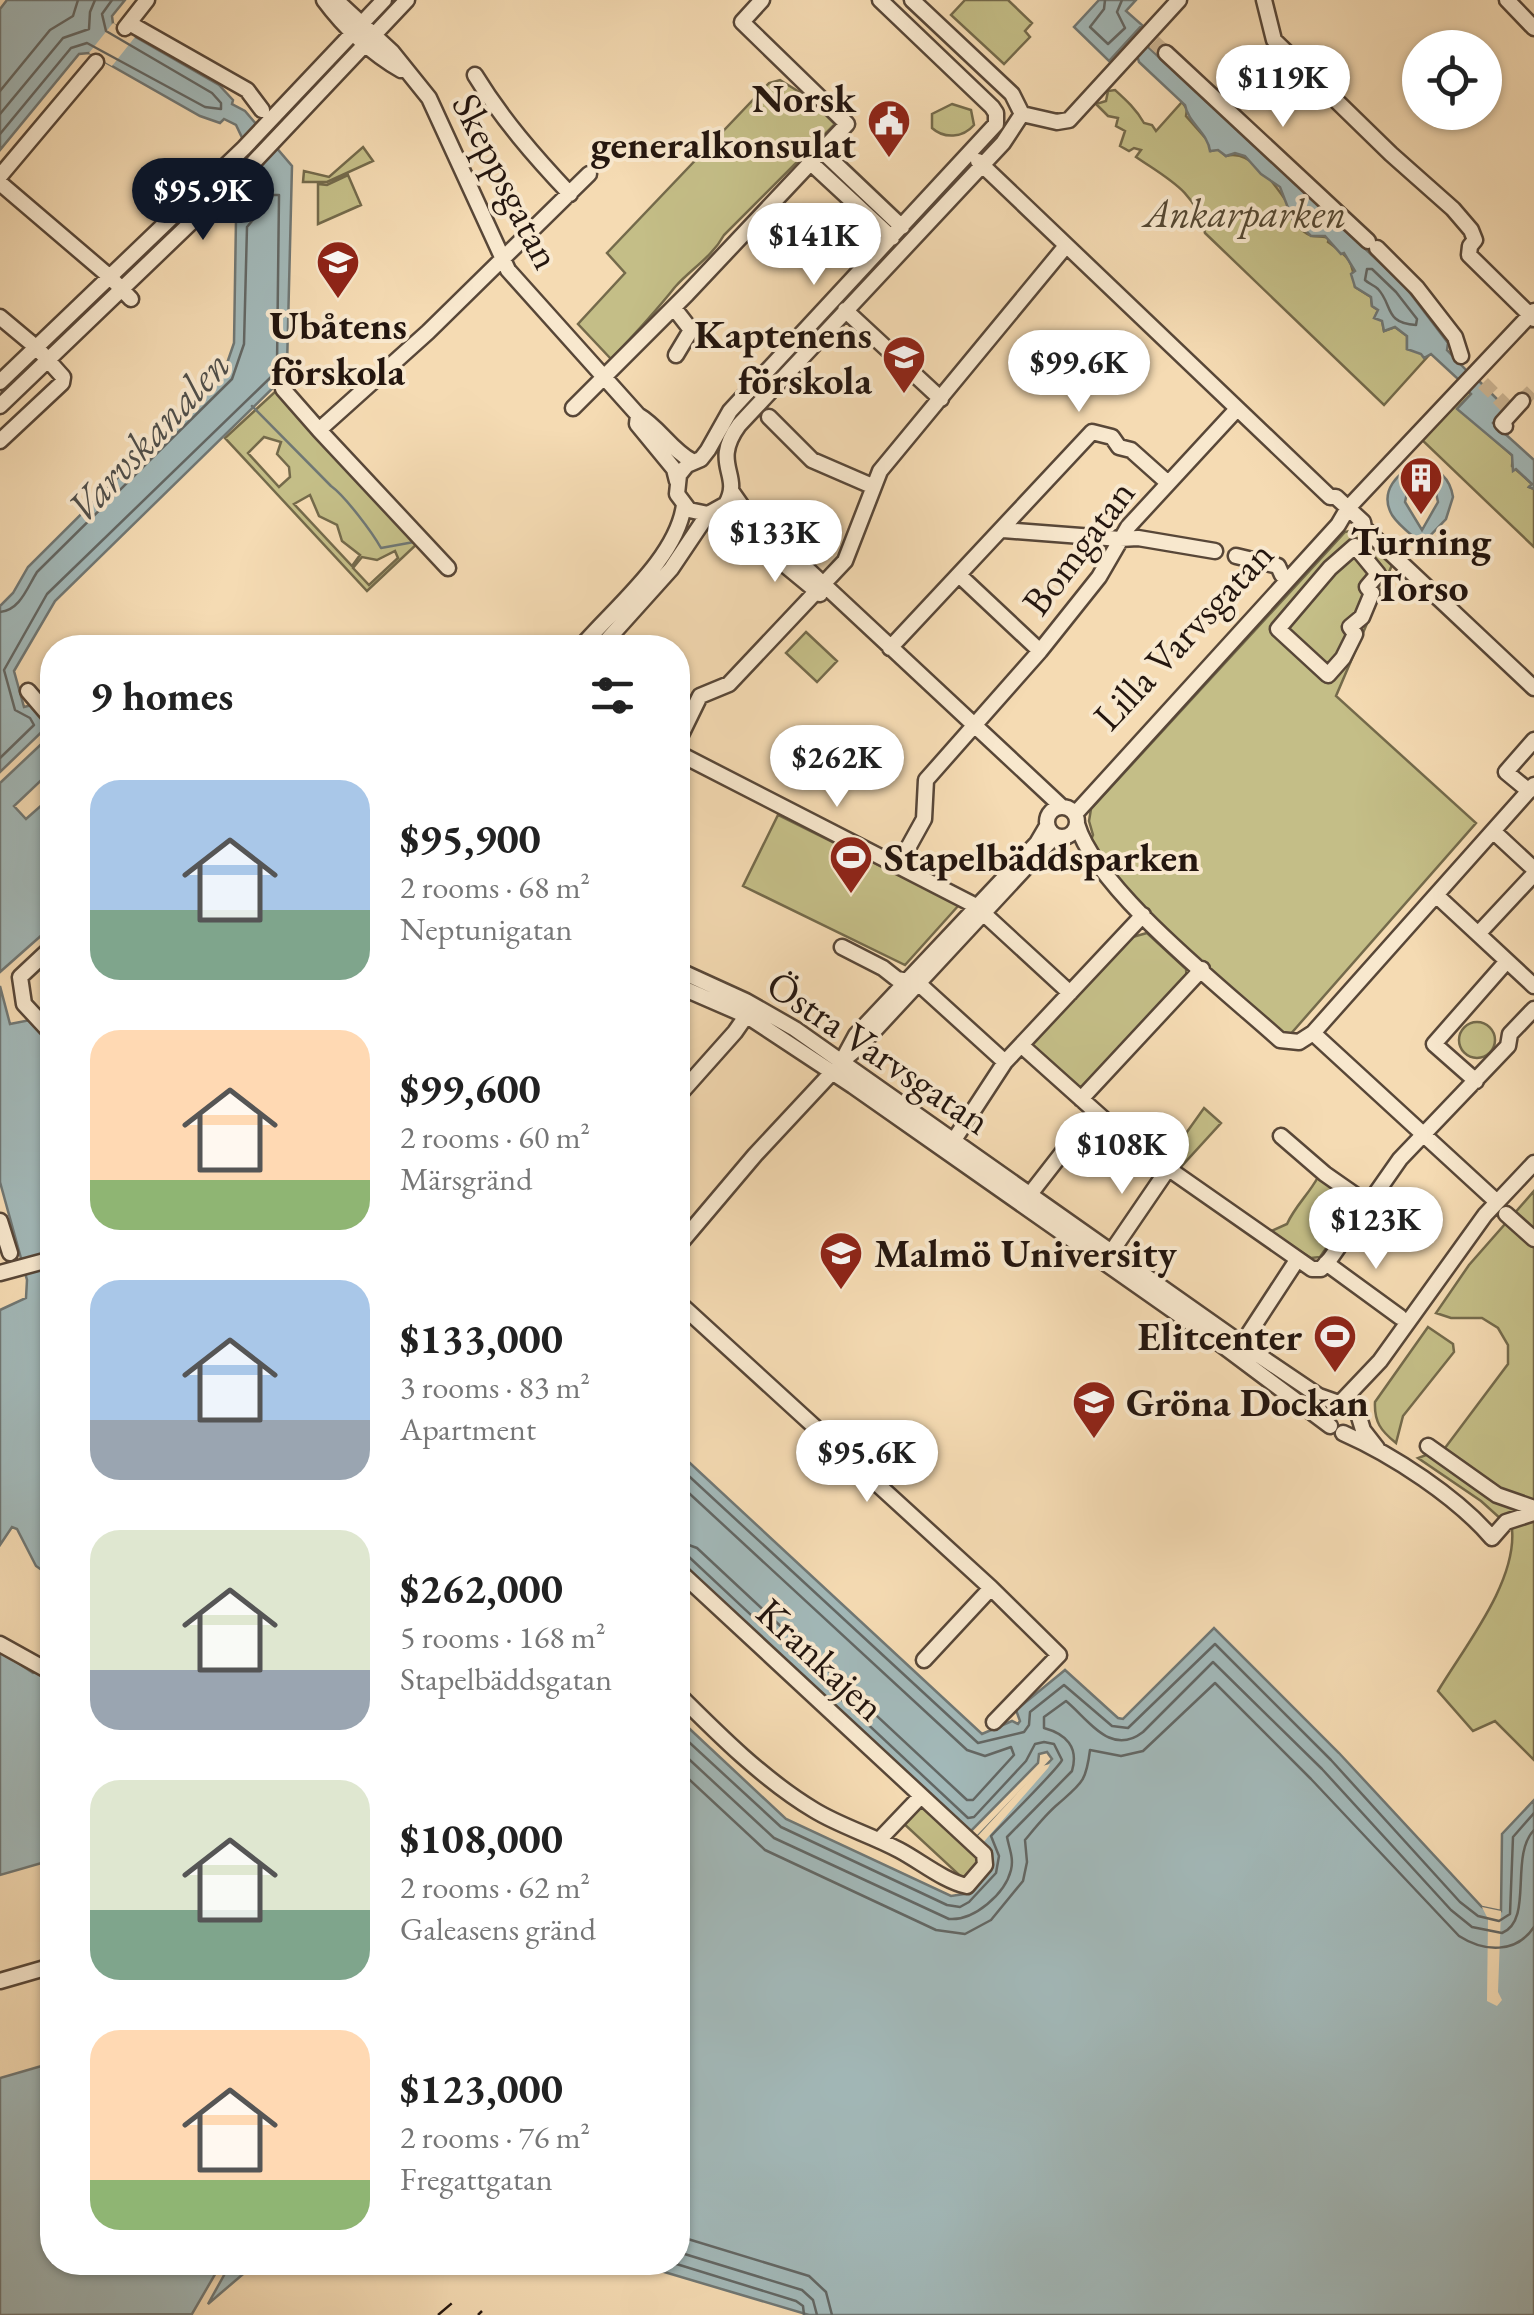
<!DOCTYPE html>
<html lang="en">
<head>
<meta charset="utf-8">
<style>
	body { margin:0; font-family:"EB Garamond",serif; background:#f2f2f2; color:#222; height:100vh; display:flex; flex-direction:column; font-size:38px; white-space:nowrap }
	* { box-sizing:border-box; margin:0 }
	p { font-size:32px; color:#767676 }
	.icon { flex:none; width:55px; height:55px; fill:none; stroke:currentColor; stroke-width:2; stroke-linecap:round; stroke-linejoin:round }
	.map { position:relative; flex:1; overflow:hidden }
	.sheet { position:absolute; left:40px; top:635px; width:650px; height:1640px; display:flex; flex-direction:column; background:#fff; border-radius:40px; box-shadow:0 2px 8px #0004 }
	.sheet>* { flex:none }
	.tools { position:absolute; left:1402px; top:30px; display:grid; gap:20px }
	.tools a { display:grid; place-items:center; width:100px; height:100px; border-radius:50%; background:#fff; box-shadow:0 2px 8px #0004; font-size:50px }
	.price { position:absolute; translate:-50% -85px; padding:0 22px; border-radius:35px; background:#fff; color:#222; font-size:32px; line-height:65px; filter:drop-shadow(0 2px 5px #0008) }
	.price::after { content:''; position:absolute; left:50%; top:60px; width:30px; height:22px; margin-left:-15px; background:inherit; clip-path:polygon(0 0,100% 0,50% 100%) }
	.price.on { background:#111827; color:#fff }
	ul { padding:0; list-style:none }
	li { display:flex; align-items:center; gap:30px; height:250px; padding:0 50px }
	li span { display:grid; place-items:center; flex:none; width:280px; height:200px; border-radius:30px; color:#555 }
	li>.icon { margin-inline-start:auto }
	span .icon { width:120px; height:120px; fill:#fffc; stroke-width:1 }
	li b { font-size:42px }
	h2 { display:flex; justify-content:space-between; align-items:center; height:120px; padding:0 50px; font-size:42px }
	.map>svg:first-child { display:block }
	.green { fill:#c4be87; stroke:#746a4b; stroke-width:2.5; fill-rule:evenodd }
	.water { fill:#a2b8b8; stroke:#707774; stroke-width:2.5; fill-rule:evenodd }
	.pier { fill:#f5dbb3 }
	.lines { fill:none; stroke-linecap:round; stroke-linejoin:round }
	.shore { stroke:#636764; stroke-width:2.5 }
	.stream { stroke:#707774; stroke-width:2.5 }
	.minor-tunnel { stroke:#cbb492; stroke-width:14; stroke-dasharray:14 7; stroke-linecap:butt }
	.minor-casing { stroke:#584738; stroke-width:19 }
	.minor { stroke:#f8e8ce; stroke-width:14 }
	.rail { stroke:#24160f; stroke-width:2.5; stroke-dasharray:18 18; stroke-linecap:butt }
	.labels { text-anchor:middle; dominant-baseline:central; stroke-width:8; stroke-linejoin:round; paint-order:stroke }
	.poi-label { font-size:40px; font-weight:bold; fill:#24160f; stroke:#f8e8ce; text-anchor:end }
	.street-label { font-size:40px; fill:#24160f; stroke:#f8e8ce }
	.park-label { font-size:40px; font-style:italic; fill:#544833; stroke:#f8e8ce }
	.water-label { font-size:42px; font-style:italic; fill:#504f4a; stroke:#f8e8ce }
</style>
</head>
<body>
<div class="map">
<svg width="1534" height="2315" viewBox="0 0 1534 2315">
	<rect width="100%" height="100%" fill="#f5dbb3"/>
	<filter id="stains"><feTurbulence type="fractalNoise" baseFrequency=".002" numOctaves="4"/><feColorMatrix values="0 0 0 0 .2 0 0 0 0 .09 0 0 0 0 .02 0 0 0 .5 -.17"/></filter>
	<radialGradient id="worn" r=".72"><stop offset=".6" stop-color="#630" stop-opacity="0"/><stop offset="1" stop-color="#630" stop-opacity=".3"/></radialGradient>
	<!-- green -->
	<path class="green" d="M965,0H1008L1032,23L1025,31L1030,37L1004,64L951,15Z
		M780,80L809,98L835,124L724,235C712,257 691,269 675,287C656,311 633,336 611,359L578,324L625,273L607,253L769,83Z
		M1115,90C1126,100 1136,109 1144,123L1152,125L1156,131L1182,102L1187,109L1186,116L1208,141L1211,151L1218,149L1226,156C1252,148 1276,187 1289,205L1287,210C1293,221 1302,234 1313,236C1319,237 1324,236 1329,238L1328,242C1350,258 1353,260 1355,287L1371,297L1372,306L1378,310L1375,318L1382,320L1384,331L1395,327L1407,336V349L1430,354L1384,405L1205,233C1197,192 1168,179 1136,157L1141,150L1134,148L1129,151L1120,146L1125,131L1116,126L1118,118L1108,116L1096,104L1106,101L1108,91Z
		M952,104L971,110L974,125C963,138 944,139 932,128V114Z
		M363,147L373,161L327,182H303L304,171L329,177Z
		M348,175L361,205L318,224V184L327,185Z
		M1465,386L1471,394L1458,408L1513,456L1512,466L1532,484L1529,487L1534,489V547L1421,439Z
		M276,391L418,543L367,591L225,438ZM264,437L281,442L277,454L289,467L290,477L279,487L248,453ZM310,495L319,516L337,525L342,541L360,555L352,566L294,504ZM395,551L398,558L369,585L353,568L362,557L377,560Z
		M1355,530L1392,565L1336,696L1476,823L1288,1037L1274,1030L1124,891L1090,842L1093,835L1089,821L1091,809L1345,532Z
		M806,632L837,661L817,682L786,653Z
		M778,815L959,905L905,965L743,886Z
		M1147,933L1186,969L1187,981L1088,1089L1076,1091L1036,1053L1032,1040L1129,938Z
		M1459 1040a18 18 0 1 1 36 0a18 18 0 1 1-36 0Z
		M1204,1108L1221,1123L1179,1169L1167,1160Z
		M1318,1177L1351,1199L1352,1211L1320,1257L1311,1258L1269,1232L1287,1224C1295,1206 1309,1194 1318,1177Z
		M1534,1191V1760L1495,1721L1473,1731L1438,1691C1465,1646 1517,1582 1512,1529L1481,1501L1418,1458L1445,1448L1508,1364V1345L1498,1328L1482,1318H1451L1436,1313L1469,1265Z
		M1428,1327L1453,1344L1454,1352L1403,1416L1396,1443C1381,1431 1374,1422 1375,1402Z
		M928,1795L986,1852L971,1886L902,1822Z"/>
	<!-- water -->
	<path class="water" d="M7,0H125L112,16L113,24L219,85L233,100L232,104L245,111L292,166L287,367L279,382L55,601L14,671L24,707L32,705L50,724L0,772V606L13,593L28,567L224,372L234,343L236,219L266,188L236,125L224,119L220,123L200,116L89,53L79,54L0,150V9Z
		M1099,0H1136L1126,11L1142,25L1109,61L1074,27Z
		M1146,45L1404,285L1448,343L1447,350L1467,371L1459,380L1431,354L1424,358L1421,354L1407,349V336L1395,327L1384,331L1382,321L1374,318L1378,310L1372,306L1371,297L1355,287L1351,274L1355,271L1344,253L1341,254L1325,236H1311L1301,226H1295L1280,187L1261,174L1245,156L1235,153L1226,156L1218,150L1210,151C1208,133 1188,123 1185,105L1139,62L1137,55Z
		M1477,379L1506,408L1493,423L1534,460V489L1529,487L1532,484L1516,469L1513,471L1512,455L1457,409L1471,394L1467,390Z
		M1420,466C1439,468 1450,478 1453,497L1446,519L1422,544C1412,535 1399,526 1392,515C1379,492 1397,470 1420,466ZM1421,477L1433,479L1438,502L1422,530L1405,502L1410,479Z
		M52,734V770L14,806L26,819L52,796V906L48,912L52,926L0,972V783Z
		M0,986L10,1024L30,1020L52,1044V1179L47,1186L52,1209V1577L36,1566L17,1529L12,1527L0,1545V1310L26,1298L27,1280L0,1182Z
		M678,1452L982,1734L1012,1721L1018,1724L1020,1721L1016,1710L1065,1670L1118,1718L1123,1719L1214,1628L1339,1753L1482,1907L1501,1911L1502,1834L1534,1800V2315H809L634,2263L678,2262V1718L786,1819L951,1896L964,1894L988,1867L975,1839L1052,1759L1047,1752L1039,1754L1038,1763L969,1833L678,1560Z
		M0,1651L33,1673L52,1668V1860L0,1875Z
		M52,2063V2262L256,2263L208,2304L228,2268L221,2264L192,2314L0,2315V2078Z"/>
	<!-- pier -->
	<path class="pier" d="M113,23L135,37L112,66L89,53Z
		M1050,1764L1048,1768L981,1845L975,1839L1042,1766Z
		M1482,1907L1501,1911L1498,1992L1502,2000L1497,2006L1487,2001L1488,1919Z"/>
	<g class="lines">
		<!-- shore -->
		<path class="shore" d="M1105,0L1104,9L1090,27L1108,44L1125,28L1117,12L1122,0
			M0,91L50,30L73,16L78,0
			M0,114L63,38L89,29L90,12L95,0
			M0,134L71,48L87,43L205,107L221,109V103L212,93L106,31L102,14L112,0
			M1367,269H1372L1396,292L1417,319L1416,325C1384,323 1393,305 1378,289C1374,285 1369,284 1365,280Z
			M0,612C20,610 27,588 37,572L232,379L244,344L247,227L273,195H279L277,366L271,377L47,594L4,670L15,710L30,718L34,725L0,758
			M678,1466L978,1743L1024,1732L1029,1725L1030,1712L1064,1685L1112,1726L1128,1728L1215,1644L1331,1760L1460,1902L1478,1916L1499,1921L1510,1914L1513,1837L1534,1813
			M678,1483L967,1750L985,1756L1011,1747L1014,1755L973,1800H967L697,1548L678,1541
			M678,1554L689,1557L968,1818L974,1817L1026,1761L1035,1744L1044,1742L1054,1744L1062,1760C1059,1768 1003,1823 991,1836L999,1856L996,1873L969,1902L960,1907L947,1905L781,1827L678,1732
			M678,1749L774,1838L949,1919C974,1921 1005,1894 1011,1870C1014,1858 1009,1848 1007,1837L1072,1771C1079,1747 1066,1734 1044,1728V1717L1066,1701C1089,1720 1111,1757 1143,1732L1213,1662L1322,1769L1451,1910L1472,1927L1502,1933C1534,1920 1509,1856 1534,1830
			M678,1769L765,1850L936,1930L965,1934L991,1920L1023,1881L1027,1862L1025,1840C1035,1828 1046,1814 1058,1804C1082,1783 1086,1782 1090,1750L1121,1756L1143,1751L1215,1683L1311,1779L1459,1936C1484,1952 1516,1954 1534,1927
			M678,2236L809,2276L826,2292L832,2315
			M678,2252L802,2290L813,2300L817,2315
			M670,2262L796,2301L803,2306L804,2315"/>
		<!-- stream -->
		<path class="stream" d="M252,406L331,486C345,496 372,532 381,548L414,542"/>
		<!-- minor-tunnel -->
		<path class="minor-tunnel" d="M1154,42L1166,53
			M1483,383L1507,407
			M1522,401L1534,389"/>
		<!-- minor casing -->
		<g class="minor-casing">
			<path id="minor" d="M324,0C344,27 372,54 401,70
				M336,0L392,52L429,98L508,270L638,415C659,427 671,450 692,461
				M880,0L992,107L996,113V124L730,411L708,450L701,459L687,465L679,475L677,494L689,510L708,514L726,504C743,474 710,465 739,425L1003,143L1022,114
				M912,0L1012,94L1022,114
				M1264,0L1274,40L1391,154L1453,209L1471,230L1475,240L1470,246L1469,255L1530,315L1534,311
				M1507,0L1534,28
				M129,23L247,90L262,110
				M125,28L147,0
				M1166,53L1368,241
				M475,75C502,119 534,156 570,194
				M1022,114L1057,122L1069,120L1179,0
				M822,151L902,227
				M978,161L1330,497H1336L1363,522L1364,528L1534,688
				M811,163L892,238
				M0,176L96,62
				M0,183L110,277L131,299
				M1377,248L1417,288L1455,337L1461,356
				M674,308L691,330L676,355
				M845,310L941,399
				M0,317L37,348L63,377L62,383L0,441
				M0,382L244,148L384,0
				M283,389L319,430L428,332L589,174
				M0,406L252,164L407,0
				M573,408L687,294L847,124L742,22L762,0
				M638,415L637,424L674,469L677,481
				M769,417L812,460L872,486
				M1505,426L1502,423L1522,401
				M319,430L448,568
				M732,492L746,512L1061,806
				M715,512L735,524L820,594
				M1003,530L1120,539L1138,538L1215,551
				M1355,546L1378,574L1367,587L1372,593L1362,617L1350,627L1355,634L1343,658L1328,675L1278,629L1330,568Z
				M1236,556L1278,566L1282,575
				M959,575L1040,651
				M580,648C614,608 677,558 684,505
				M600,648L671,569L708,514
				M890,648L1092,432L1112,437L1119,447L1131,450L1168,483
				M28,691L52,719
				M678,741L700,696L729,684L845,561L880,471L1065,247
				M678,753L976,906
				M1529,791L1506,772L1534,740
				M1047 822a15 15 0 1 1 30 0a15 15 0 1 1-30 0Z
				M1075,814L1338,525L1348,508L1530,315L1534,319
				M1077,824C1096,890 1226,991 1280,1040L1299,1042L1313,1033L1497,1202
				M1047,826L1037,843L856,1035L842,1061L860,1046L1055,836
				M1493,831L1534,869
				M898,866L924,819L926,780L1040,651L1099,577L1128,527L1237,409
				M1436,895L1534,986
				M982,912L1070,993
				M1478,934L1534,874
				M842,947L883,968L897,979L918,983L1005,1062
				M678,970L746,1001L795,1029L1242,1344L1319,1396L1336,1402
				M678,986L747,1016L853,1086L1215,1340L1330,1426
				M50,1032L24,1004L20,977L52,947
				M1313,1033L1534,785
				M1021,1045L1126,1139L1312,1269H1321L1330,1259L1400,1159L1508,1046L1510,1034L1534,1009
				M1476,1081L1434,1044L1507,961
				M678,1096L735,1032L751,1009
				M1081,1099L1202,969
				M1281,1136L1325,1174L1368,1204
				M954,1140L1005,1062L1143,915
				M1027,1198L1094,1112
				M1506,1214L1534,1239
				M0,1221L10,1253
				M678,1246L755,1155L838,1066
				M1112,1251L1168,1169
				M1326,1263L1400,1317
				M0,1273L52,1259
				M678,1302L991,1588L924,1660
				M1242,1344L1297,1260
				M1342,1401L1380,1361L1485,1215L1534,1163
				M1337,1402L1346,1401L1356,1407L1363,1430L1377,1448
				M1343,1433C1393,1455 1457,1497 1492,1538L1506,1522L1534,1513
				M1428,1446L1497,1495L1534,1508
				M678,1570L984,1854L985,1865L967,1886C944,1881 920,1861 899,1850C871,1835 840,1826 814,1810C764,1780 719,1735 678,1694
				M991,1588L1059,1655L994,1722
				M0,1644L45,1669
				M879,1840L921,1796
				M0,1981L52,1966"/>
		</g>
		<!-- minor -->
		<use href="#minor" class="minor"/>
		<!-- rail -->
		<path class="rail" d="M438,2315L465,2292
			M478,2315L482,2311"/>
	</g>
	<!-- icons -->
	<defs>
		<g id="civic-pin" transform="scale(2.25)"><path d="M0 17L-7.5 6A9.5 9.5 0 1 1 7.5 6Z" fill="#8f2418" stroke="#f8e8ce"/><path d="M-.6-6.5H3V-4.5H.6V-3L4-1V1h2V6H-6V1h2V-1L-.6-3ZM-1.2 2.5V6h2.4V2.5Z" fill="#fff"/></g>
		<g id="school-pin" transform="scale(2.25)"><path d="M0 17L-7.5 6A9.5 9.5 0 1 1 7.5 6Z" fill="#8f2418" stroke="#f8e8ce"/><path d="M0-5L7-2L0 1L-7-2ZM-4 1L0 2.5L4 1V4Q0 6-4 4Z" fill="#fff"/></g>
		<g id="building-pin" transform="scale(2.25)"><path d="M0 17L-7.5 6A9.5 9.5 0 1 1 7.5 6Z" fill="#8f2418" stroke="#f8e8ce"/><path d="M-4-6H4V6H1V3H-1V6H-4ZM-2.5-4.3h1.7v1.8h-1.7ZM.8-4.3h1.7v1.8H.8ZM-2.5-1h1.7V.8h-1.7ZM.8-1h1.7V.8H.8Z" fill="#fff"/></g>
		<g id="stadium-pin" transform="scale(2.25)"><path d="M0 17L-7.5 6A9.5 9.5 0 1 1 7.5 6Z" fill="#8f2418" stroke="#f8e8ce"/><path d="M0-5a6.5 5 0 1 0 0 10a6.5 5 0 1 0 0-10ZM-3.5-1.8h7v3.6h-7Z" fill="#fff"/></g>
		<g id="university-pin" transform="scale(2.25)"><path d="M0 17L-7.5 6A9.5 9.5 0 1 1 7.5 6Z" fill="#8f2418" stroke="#f8e8ce"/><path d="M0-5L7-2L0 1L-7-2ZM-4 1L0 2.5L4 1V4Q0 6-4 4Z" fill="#fff"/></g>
	</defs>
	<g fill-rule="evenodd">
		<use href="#civic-pin" x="889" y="121"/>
		<use href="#school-pin" x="338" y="262"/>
		<use href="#school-pin" x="904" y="357"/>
		<use href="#building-pin" x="1421" y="478"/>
		<use href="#stadium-pin" x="851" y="857"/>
		<use href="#university-pin" x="841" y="1253"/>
		<use href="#stadium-pin" x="1335" y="1336"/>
		<use href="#school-pin" x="1094" y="1402"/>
	</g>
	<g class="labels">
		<!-- poi labels -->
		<g class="poi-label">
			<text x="856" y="98">Norsk<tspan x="856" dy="46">generalkonsulat</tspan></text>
			<text x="338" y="325" text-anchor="middle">Ubåtens<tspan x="338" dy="46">förskola</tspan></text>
			<text x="872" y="334">Kaptenens<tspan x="872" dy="46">förskola</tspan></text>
			<text x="1421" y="541" text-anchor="middle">Turning<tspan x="1421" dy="46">Torso</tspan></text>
			<text x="884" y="857" text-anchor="start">Stapelbäddsparken</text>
			<text x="874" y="1253" text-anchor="start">Malmö University</text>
			<text x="1302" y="1336">Elitcenter</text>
			<text x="1126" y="1402" text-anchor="start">Gröna Dockan</text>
		</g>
		<!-- street labels -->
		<g class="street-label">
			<text transform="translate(507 181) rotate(63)">Skeppsgatan</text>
			<text transform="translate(1078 547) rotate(-53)">Bomgatan</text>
			<text transform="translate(1183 635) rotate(-47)">Lilla Varvsgatan</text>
			<text transform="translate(879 1052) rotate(34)">Östra Varvsgatan</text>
			<text transform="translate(821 1659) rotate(43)">Krankajen</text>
		</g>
		<!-- park labels -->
		<g class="park-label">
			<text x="1245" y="213">Ankarparken</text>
		</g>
		<!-- water labels -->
		<g class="water-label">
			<text transform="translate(148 436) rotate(-47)">Varvskanalen</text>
		</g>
	</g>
	<rect width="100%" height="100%" filter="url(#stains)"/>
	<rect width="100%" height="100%" fill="url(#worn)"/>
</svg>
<div class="tools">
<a><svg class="icon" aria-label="locate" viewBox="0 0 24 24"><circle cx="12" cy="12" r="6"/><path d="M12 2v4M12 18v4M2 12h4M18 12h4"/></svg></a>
</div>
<b class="price" style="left:1283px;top:130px">$119K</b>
<b class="price on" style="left:203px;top:243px">$95.9K</b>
<b class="price" style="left:814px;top:288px">$141K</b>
<b class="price" style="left:1079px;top:415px">$99.6K</b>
<b class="price" style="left:775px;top:585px">$133K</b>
<b class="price" style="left:837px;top:810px">$262K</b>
<b class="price" style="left:1122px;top:1197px">$108K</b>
<b class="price" style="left:1376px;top:1272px">$123K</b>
<b class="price" style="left:867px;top:1505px">$95.6K</b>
<section class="sheet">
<h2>9 homes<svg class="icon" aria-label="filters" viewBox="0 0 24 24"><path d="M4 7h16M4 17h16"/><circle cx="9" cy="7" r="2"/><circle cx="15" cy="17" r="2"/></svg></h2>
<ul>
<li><span style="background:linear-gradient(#a9c7e8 65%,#7fa58c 0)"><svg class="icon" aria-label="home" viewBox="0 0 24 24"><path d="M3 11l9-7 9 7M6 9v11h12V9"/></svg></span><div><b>$95,900</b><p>2 rooms · 68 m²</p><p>Neptunigatan</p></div></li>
<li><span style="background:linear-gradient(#ffd9b3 75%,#8fb573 0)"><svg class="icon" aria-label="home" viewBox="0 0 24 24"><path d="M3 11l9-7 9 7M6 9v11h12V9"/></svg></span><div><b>$99,600</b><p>2 rooms · 60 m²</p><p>Märsgränd</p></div></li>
<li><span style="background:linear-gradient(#a9c7e8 70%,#9aa5b1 0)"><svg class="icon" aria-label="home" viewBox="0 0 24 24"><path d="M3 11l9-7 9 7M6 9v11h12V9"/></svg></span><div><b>$133,000</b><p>3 rooms · 83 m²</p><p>Apartment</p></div></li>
<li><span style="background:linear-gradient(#dfe7d0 70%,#9aa5b1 0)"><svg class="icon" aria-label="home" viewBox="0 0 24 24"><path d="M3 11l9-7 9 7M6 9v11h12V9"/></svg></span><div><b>$262,000</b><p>5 rooms · 168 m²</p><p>Stapelbäddsgatan</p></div></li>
<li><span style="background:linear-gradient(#dfe7d0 65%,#7fa58c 0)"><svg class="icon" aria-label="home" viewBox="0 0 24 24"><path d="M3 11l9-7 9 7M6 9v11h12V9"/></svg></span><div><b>$108,000</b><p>2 rooms · 62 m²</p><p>Galeasens gränd</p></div></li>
<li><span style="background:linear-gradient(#ffd9b3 75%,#8fb573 0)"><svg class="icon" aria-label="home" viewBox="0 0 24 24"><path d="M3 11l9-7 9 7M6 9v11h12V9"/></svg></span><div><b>$123,000</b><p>2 rooms · 76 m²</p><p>Fregattgatan</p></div></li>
</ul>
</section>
</div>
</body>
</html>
